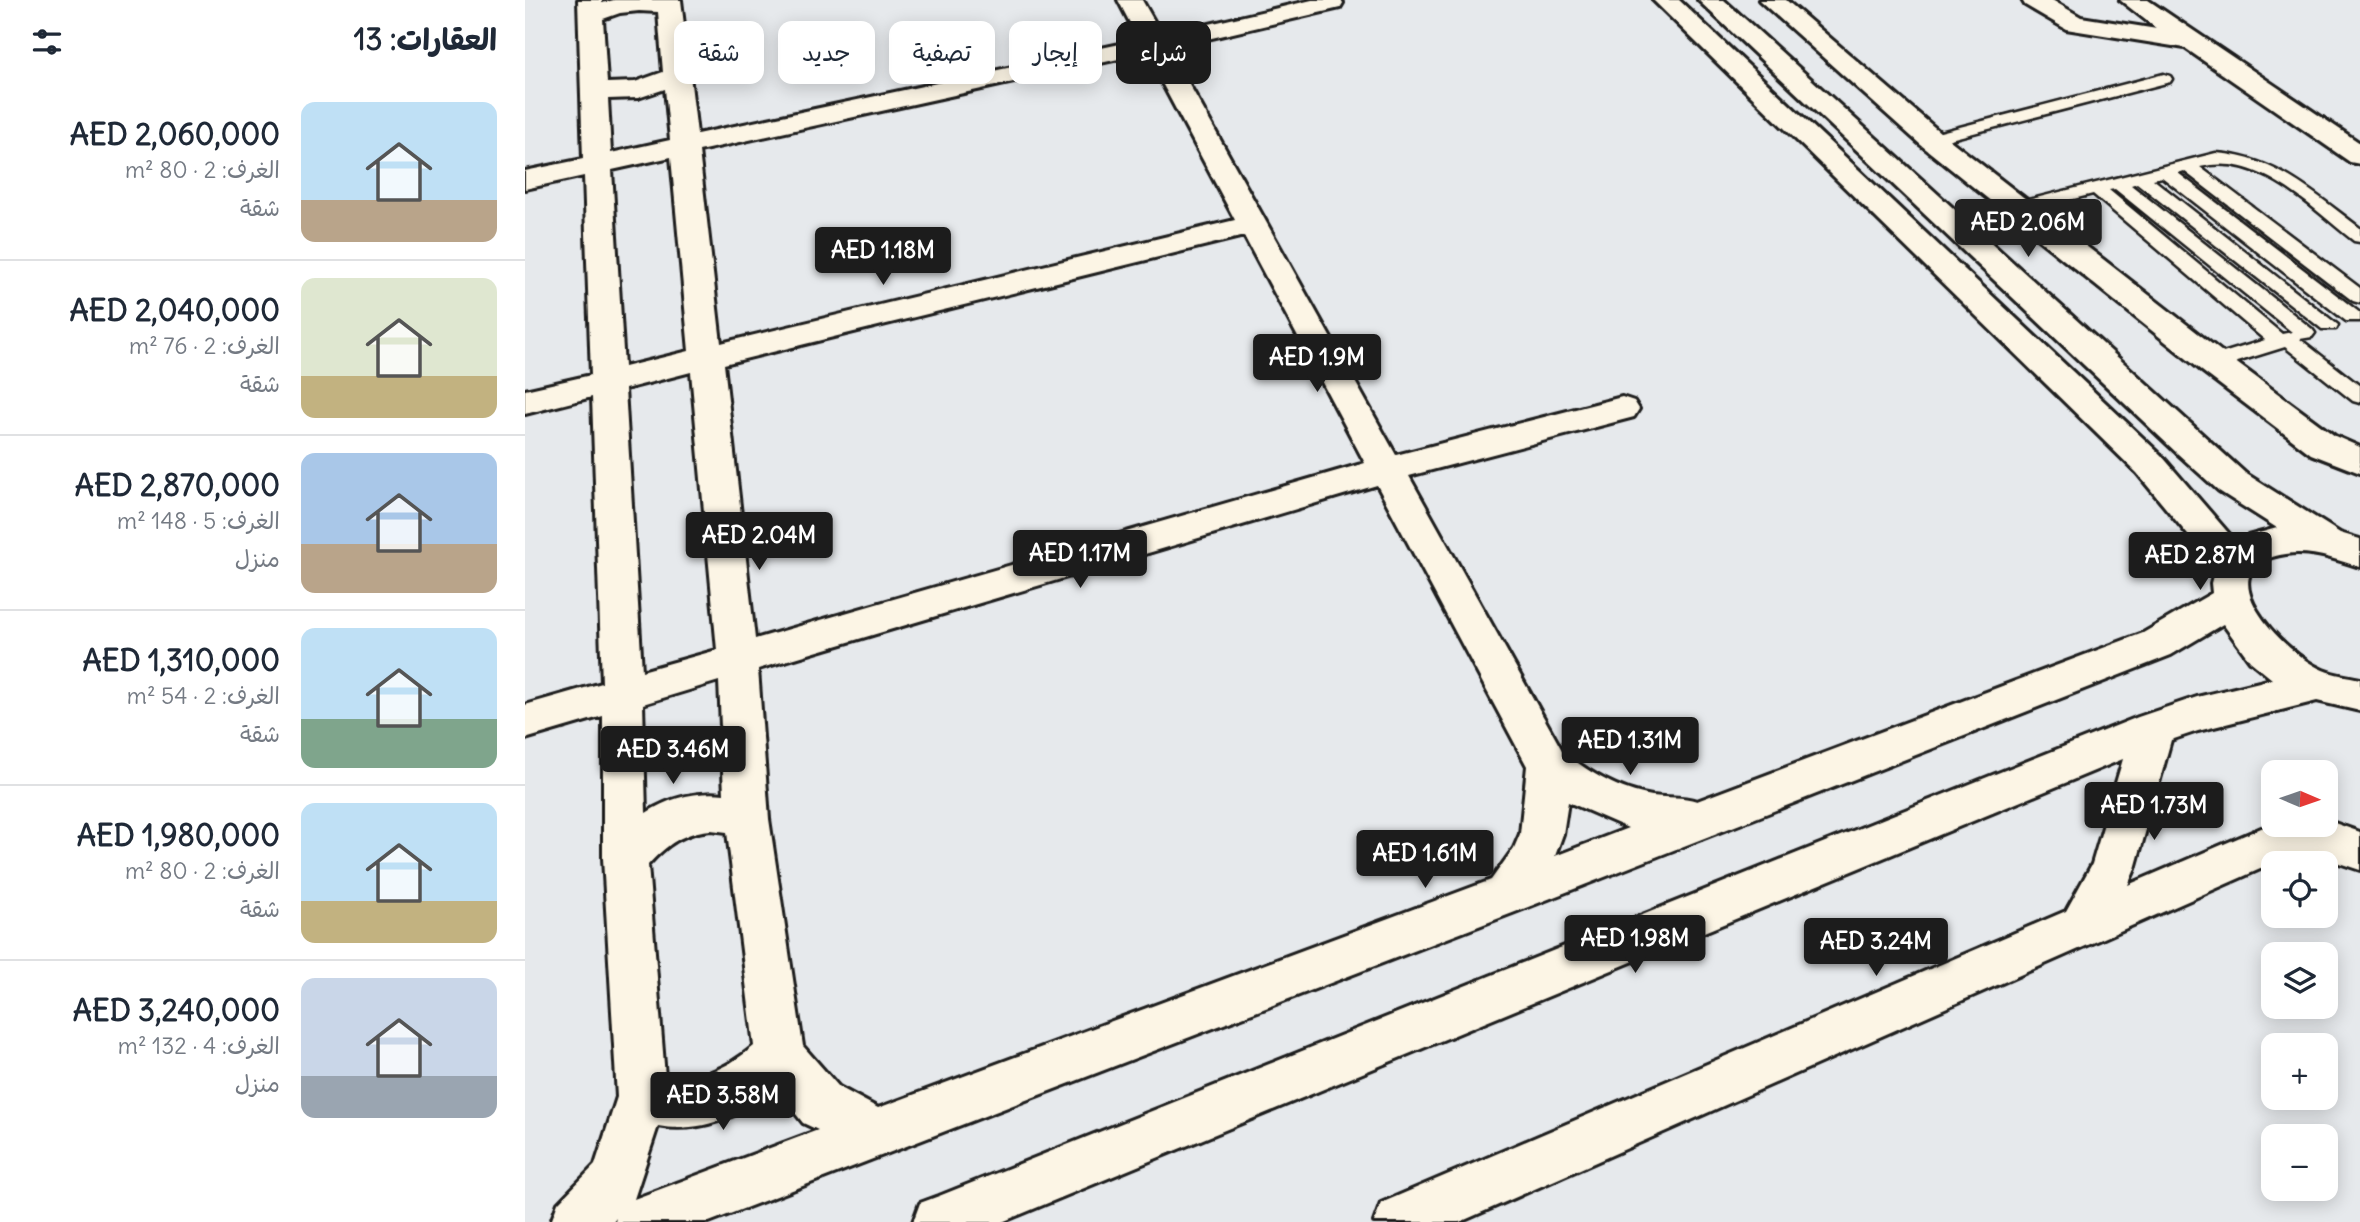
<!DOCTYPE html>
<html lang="ar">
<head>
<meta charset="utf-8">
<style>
	body { margin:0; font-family:Delius,"Playpen Sans Arabic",sans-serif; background:#f6f6f7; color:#1f2937; direction:rtl; height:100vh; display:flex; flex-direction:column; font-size:26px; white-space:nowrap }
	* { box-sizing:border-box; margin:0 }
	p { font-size:23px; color:#747a83 }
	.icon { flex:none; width:38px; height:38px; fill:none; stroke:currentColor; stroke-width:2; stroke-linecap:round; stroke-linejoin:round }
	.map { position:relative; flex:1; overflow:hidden; direction:ltr }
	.details { display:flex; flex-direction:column; background:#fff; width:525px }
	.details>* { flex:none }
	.guide { position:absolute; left:21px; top:21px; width:665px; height:63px; direction:rtl; display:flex; gap:14px }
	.needle { width:46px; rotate:92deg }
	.fabs { position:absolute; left:1736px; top:760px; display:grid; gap:14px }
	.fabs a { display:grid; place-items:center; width:77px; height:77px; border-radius:14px; background:#fff; box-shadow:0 4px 18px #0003; font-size:35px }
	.price { position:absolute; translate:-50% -60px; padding:0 16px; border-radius:7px; background:#1c1c1c; color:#fff; font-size:23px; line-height:46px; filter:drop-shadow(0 2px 4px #0008) }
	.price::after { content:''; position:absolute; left:50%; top:42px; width:21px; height:16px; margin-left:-10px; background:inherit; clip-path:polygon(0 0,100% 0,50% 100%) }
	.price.selected { background:#222; color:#fff }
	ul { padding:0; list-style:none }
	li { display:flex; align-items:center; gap:21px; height:175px; padding:0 28px }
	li+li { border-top:2px solid #e0e1e3 }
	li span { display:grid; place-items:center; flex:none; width:196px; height:140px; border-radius:14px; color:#555 }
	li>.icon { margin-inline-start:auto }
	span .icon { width:84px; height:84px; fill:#fffc; stroke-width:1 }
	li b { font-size:30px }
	h2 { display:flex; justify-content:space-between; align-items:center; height:84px; padding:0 28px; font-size:30px }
	.tag { padding:0 24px; border-radius:14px; background:#fff; box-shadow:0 4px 18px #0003; font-size:24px; line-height:63px }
	.tag.selected { background:#1c1c1c; color:#fff }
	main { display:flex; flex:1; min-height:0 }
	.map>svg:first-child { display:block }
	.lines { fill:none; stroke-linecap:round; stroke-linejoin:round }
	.lane-casing { stroke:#1c1c1c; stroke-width:5 }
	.street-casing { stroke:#1c1c1c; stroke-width:6 }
	.lane { fill:#fcf5e5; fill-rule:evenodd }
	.street { fill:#fcf5e5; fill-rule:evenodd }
</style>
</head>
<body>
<main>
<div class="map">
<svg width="1835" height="1222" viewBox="0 0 1835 1222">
	<rect width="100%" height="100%" fill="#e6e9ec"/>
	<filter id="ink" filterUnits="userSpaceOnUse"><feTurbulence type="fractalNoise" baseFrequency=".0143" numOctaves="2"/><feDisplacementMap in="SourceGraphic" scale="14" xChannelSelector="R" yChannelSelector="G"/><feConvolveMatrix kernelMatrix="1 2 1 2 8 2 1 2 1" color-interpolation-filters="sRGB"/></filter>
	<g filter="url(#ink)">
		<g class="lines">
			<!-- lane casing -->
			<g class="lane-casing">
				<path id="lane" d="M1639,74L1645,76L1647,79L1645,82L1406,144L1398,139L1400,136Z
					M1691,153C1750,157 1790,194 1835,228V242L1829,241C1785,207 1735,152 1675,167L1835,288V303L1828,301L1659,171L1653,173L1835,313V321H1821L1637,177L1628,179L1813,325L1811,329H1797L1612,183L1606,185L1787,329L1790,333L1787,337L1775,339L1835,386V403L1828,401L1760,347L1689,369L1682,368L1679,363L1682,358L1740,340L1568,194L1493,213L1484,208L1487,204ZM1590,189L1767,332L1757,334L1584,190Z"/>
			</g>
			<!-- street casing -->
			<g class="street-casing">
				<path id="street" d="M53,0H77V3L89,0H156L172,134L614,40L593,0H617L637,35L787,0H816L818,3L815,8L644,48L871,455L1097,397L1109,401L1114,409L1109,417L884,476L1038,752C1065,773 1093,790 1127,796C1142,798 1158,796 1172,801L1618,633L1687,593L1686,583L1690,568L1612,473L1128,0H1154L1636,455L1712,543L1723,536L1752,528L1694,491L1653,454L1173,0H1199L1720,473L1815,533L1835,539V567C1812,560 1786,550 1761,554C1674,566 1759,654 1798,670C1810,675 1823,676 1835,679V711L1792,701L1673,731L1646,740L1610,869L1603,885L1748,823L1801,824V820L1835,832V870L1793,856L1758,859L935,1222H849L856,1203L1541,911L1567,864L1598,759L477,1222H388L395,1203L414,1196L1613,717L1672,697L1747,679L1725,661L1698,624L1646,655L998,909L184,1222H90L91,1218L88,1222H26L33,1203L70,1165L92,1097L78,858V716L0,739V705L77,683L67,397L0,414V390L66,375L59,176L0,189V171L58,159ZM114,11L133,12L138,72L110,82L82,83L78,19L95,13ZM621,53L710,220L196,343L174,151ZM140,89L145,140L86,153L83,99L113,98ZM146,157L164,351L99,367L87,170ZM719,236L840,463L230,639L199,364ZM166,372L192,650L117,671L100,389ZM852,485L1002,766L995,834L989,848L966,880L353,1108L314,1087L278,1046L244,819L233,669ZM194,681L199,794C172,791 144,798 121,813L118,704ZM1043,802L1103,828L1030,856L1038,834ZM186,830L202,832L229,1046C201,1069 177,1080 140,1077L123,865C141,845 159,832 186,830ZM252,1090L278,1123L293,1130L109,1199L133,1126C175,1134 218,1115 252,1090Z
					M1234,0H1261L1416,133L1701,355L1810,436L1835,447V473L1786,454L1677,371L1396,145Z
					M1497,0H1527L1556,17L1632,29L1595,0H1623L1835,143V164L1825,162L1660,48L1541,29L1500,5Z"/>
			</g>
			<!-- lane -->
			<use href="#lane" class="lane"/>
			<!-- street -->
			<use href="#street" class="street"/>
		</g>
	</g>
</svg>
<div class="fabs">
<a><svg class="needle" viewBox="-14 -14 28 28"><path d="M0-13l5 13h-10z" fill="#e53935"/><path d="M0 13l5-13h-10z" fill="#747a83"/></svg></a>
<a><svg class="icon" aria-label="locate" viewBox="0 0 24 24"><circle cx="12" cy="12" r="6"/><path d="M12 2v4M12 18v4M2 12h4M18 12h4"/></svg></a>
<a><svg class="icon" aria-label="layers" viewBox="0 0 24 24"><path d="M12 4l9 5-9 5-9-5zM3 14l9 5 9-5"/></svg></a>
<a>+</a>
<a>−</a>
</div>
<b class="price selected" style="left:1503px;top:259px">AED 2.06M</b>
<b class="price" style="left:358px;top:287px">AED 1.18M</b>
<b class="price" style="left:792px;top:394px">AED 1.9M</b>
<b class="price" style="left:234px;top:572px">AED 2.04M</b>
<b class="price" style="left:555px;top:590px">AED 1.17M</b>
<b class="price" style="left:1675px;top:592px">AED 2.87M</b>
<b class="price" style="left:1105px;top:777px">AED 1.31M</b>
<b class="price" style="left:148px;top:786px">AED 3.46M</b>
<b class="price" style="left:1629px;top:842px">AED 1.73M</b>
<b class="price" style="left:900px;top:890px">AED 1.61M</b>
<b class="price" style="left:1110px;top:975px">AED 1.98M</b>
<b class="price" style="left:1351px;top:978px">AED 3.24M</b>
<b class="price" style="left:198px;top:1132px">AED 3.58M</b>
<div class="guide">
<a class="tag selected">شراء</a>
<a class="tag">إيجار</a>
<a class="tag">تصفية</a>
<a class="tag">جديد</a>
<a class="tag">شقة</a>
</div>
</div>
<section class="details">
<h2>العقارات: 13<svg class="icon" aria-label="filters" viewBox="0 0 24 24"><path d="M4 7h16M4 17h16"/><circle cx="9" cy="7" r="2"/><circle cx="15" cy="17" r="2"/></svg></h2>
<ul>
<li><span style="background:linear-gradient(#bfe0f5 70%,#b9a48a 0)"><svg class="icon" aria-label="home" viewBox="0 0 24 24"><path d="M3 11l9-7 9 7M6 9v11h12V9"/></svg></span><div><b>AED 2,060,000</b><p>الغرف: 2 · 80 m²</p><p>شقة</p></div></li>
<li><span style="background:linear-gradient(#dfe7d0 70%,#c2b280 0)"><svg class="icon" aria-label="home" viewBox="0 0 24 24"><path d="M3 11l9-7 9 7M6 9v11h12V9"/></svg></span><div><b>AED 2,040,000</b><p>الغرف: 2 · 76 m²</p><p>شقة</p></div></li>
<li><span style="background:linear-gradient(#a9c7e8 65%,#b9a48a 0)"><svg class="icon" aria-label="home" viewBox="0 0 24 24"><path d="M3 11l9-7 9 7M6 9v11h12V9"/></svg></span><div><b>AED 2,870,000</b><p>الغرف: 5 · 148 m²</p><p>منزل</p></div></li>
<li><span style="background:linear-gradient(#bfe0f5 65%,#7fa58c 0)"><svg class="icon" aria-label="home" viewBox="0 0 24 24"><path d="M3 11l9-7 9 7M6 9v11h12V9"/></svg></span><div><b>AED 1,310,000</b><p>الغرف: 2 · 54 m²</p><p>شقة</p></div></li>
<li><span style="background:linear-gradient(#bfe0f5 70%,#c2b280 0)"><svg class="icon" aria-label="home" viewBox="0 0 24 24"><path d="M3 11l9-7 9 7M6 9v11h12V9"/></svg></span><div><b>AED 1,980,000</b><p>الغرف: 2 · 80 m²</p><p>شقة</p></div></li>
<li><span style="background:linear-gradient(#c9d6e8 70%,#9aa5b1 0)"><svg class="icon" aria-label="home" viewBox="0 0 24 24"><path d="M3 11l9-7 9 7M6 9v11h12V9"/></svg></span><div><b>AED 3,240,000</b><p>الغرف: 4 · 132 m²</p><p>منزل</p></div></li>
</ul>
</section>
</main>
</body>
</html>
